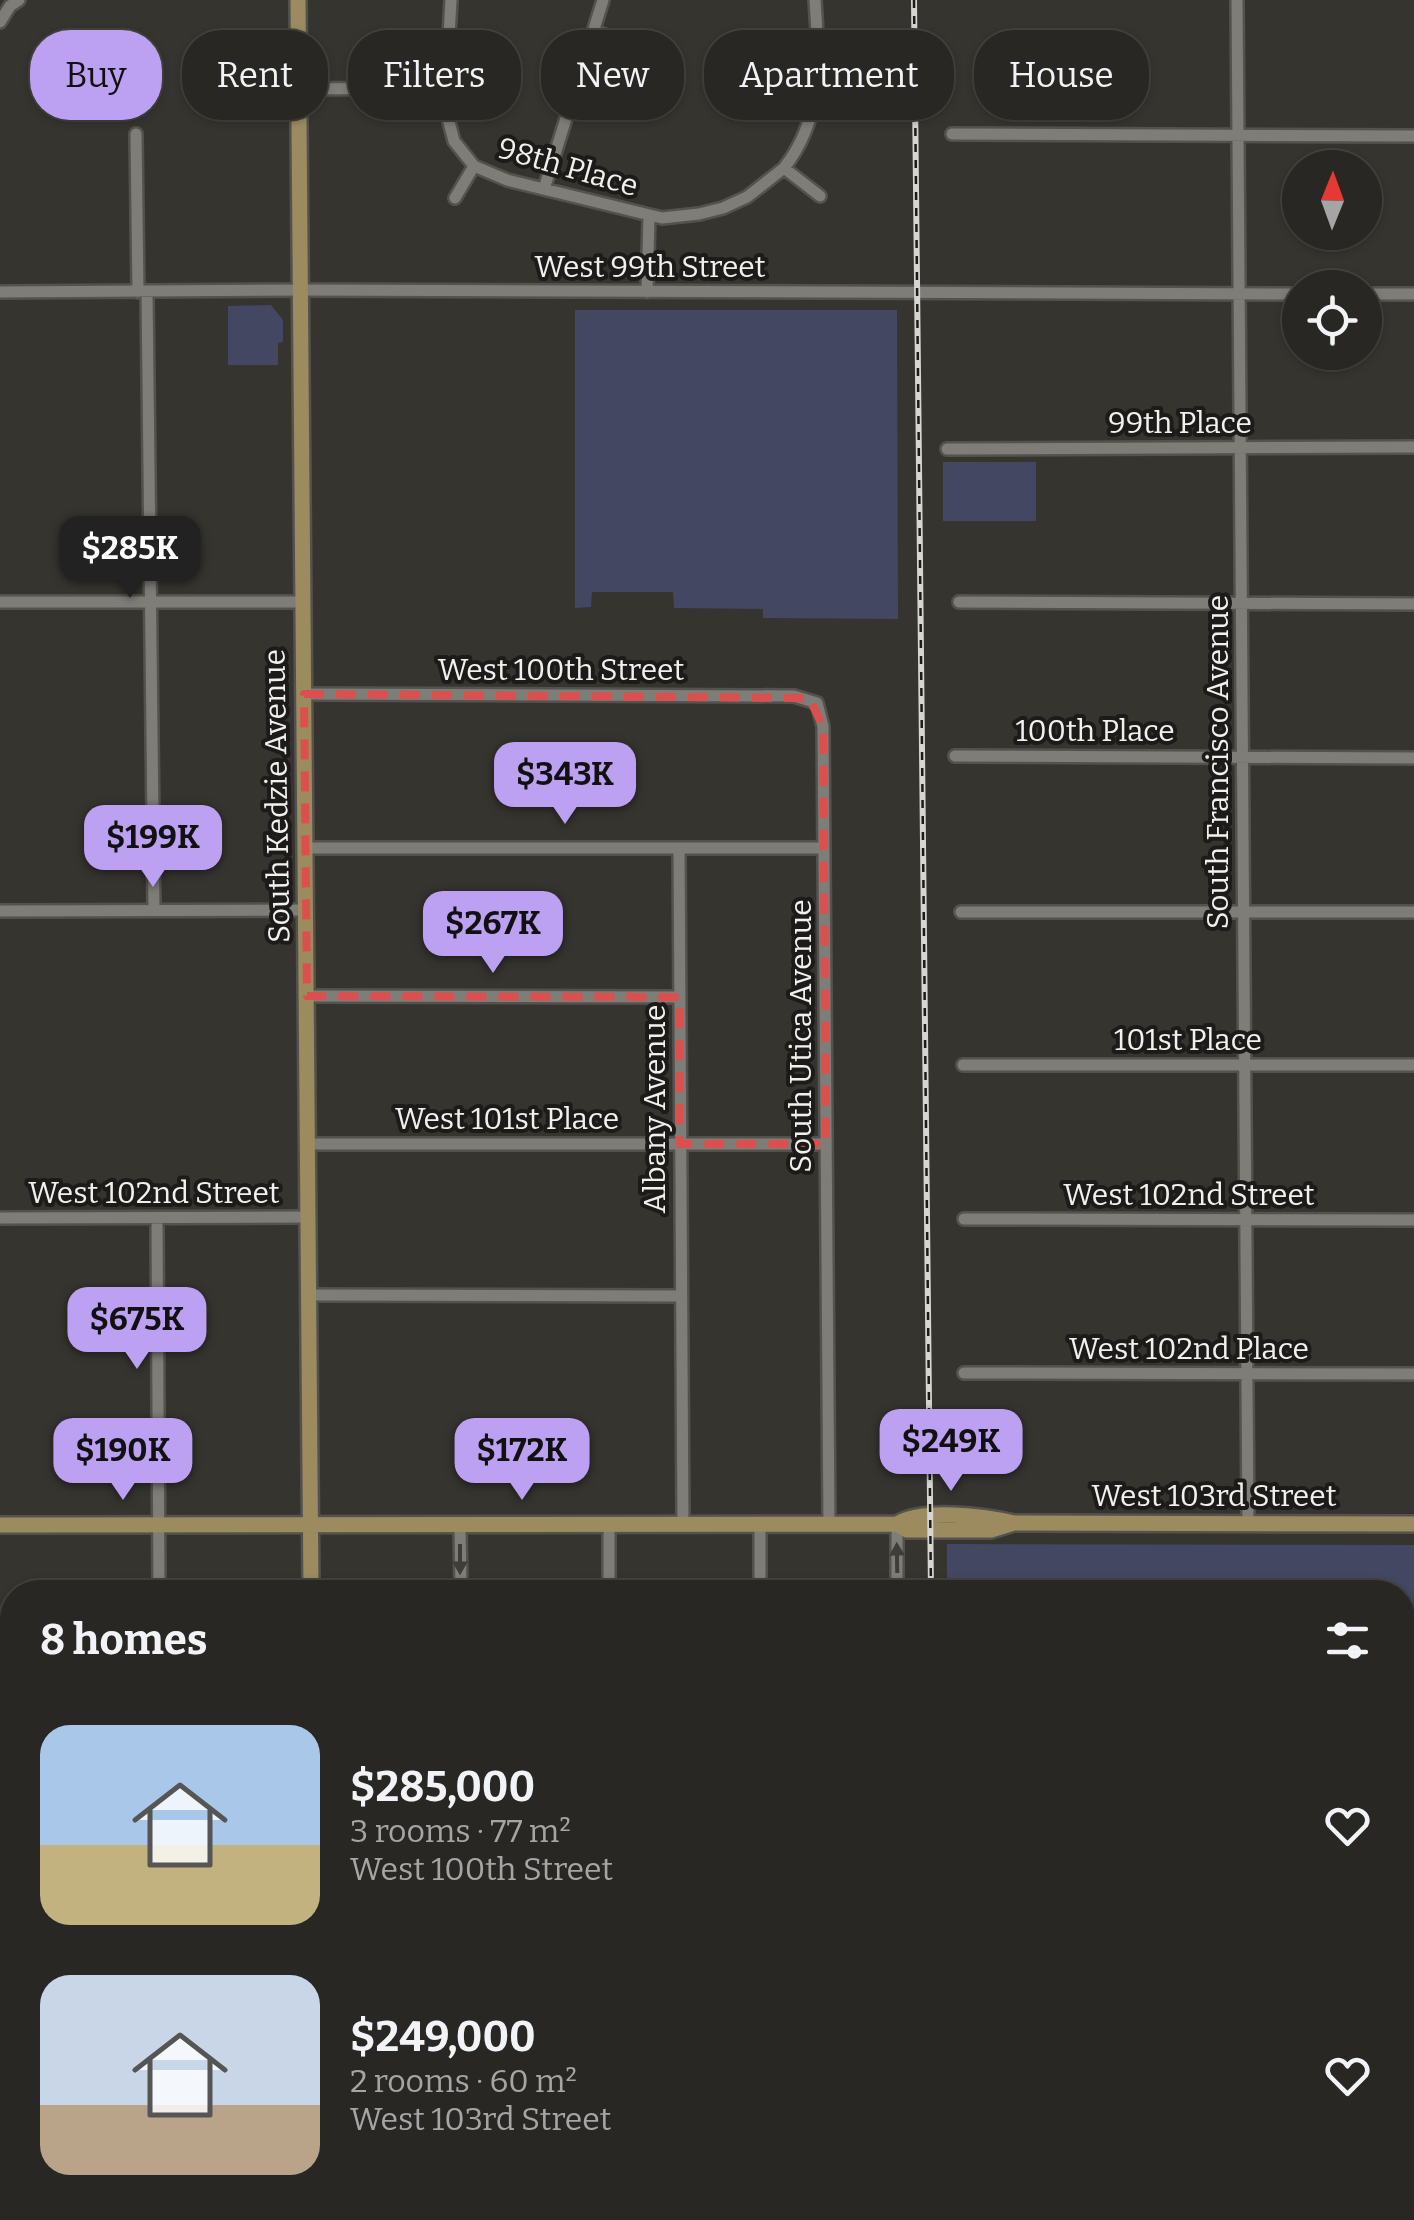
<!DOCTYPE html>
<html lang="en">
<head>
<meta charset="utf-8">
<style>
	body { margin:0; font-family:Bitter,serif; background:#302f2b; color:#f1f3f6; height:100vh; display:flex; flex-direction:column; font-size:38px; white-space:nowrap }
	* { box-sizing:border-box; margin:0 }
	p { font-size:32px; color:#a5a5a6 }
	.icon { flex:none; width:55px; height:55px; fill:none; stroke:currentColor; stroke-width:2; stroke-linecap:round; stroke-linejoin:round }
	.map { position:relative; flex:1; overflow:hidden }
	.panel { position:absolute; left:0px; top:1580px; width:1415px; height:640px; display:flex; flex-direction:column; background:#282723; border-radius:40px 40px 0 0; box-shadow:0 2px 8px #0004,0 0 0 2px #444441 }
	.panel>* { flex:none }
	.banner { position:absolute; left:30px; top:30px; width:1355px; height:90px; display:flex; gap:20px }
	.needle { width:65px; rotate:1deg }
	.fabs { position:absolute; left:1282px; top:150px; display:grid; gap:20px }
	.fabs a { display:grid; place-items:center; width:100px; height:100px; border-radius:50%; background:#282723; box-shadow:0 2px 8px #0004,0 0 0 2px #444441; font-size:50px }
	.price { position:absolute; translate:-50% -85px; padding:0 22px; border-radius:20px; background:#bca0f2; color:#111; font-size:32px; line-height:65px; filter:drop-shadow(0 2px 5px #0008) }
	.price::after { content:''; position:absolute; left:50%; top:60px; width:30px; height:22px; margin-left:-15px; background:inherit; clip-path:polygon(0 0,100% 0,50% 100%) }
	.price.active { background:#222; color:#fff }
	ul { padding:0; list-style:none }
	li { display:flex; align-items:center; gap:30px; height:250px; padding:0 40px }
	li span { display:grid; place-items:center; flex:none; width:280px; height:200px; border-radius:30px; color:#555 }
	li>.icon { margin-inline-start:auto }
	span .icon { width:120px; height:120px; fill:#fffc; stroke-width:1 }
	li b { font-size:42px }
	h2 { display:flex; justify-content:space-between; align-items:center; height:120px; padding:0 40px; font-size:42px }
	.chip { padding:0 35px; border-radius:40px; background:#282723; box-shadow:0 2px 8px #0004,0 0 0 2px #444441; font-size:35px; line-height:90px }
	.chip.active { background:#bca0f2; color:#111 }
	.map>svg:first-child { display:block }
	.green { fill:#434761 }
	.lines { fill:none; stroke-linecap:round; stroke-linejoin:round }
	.minor-casing { stroke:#54524f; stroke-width:16 }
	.major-casing { stroke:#54524f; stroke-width:20 }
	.minor { stroke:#7e7d78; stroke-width:11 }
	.major { stroke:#9b8b5f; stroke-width:15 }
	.rail-casing { stroke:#d6d5d2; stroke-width:6 }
	.rail { stroke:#1c1b19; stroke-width:2.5; stroke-dasharray:8; stroke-linecap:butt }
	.oneway { fill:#3e3d3a }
	.marked { fill:none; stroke:#db504f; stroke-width:8; stroke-dasharray:20 12; stroke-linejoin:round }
	.labels { text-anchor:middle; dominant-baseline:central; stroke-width:8; stroke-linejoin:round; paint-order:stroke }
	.street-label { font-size:30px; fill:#f1f0ed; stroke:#1c1b19 }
</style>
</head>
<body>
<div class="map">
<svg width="1414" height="2220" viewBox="0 0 1414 2220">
	<rect width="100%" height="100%" fill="#35342f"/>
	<!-- green -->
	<path class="green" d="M271,305L283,320V342L278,343V365H228V306Z
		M575,310H897L898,619L763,618V609L674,608L673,592H592L591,607L575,608Z
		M943,462H1036V521H943Z
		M947,1544L1414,1545V2220H953V2208H1402V1592H947Z"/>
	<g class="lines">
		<!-- minor casing -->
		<g class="minor-casing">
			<path id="minor" d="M451,0L445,107L454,141L474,166L507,180L662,218L699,214L723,208L747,197L784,168L820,196
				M1237,0L1248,1524
				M0,22L10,6L19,0
				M594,31L669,58
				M298,89L446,88
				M136,134L138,292
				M952,134L1414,136
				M784,168C824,117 819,62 815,0
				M544,189L603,0
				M455,198L474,166
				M0,292L300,290L1300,294
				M147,292L154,910
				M647,292L649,216
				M1365,294H1414
				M947,449L1414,447
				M0,602H303
				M959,602L1414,604
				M304,694L794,696L817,703L823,726L829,1524
				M955,756L1414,758
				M305,848H824
				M679,848L683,1525
				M0,911L306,910
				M961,912H1414
				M307,996L679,997
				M963,1065H1414
				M308,1144H826
				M0,1218L309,1217
				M157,1218L159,1592
				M964,1219L1414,1220
				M309,1295L680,1296
				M964,1373L1414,1374
				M897,1524V1592
				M609,1525V1592
				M760,1525V1592
				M460,1526L461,1592
				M0,1648L6,2220
				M163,2208V2220
				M466,2208V2220
				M615,2208V2220
				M766,2208V2220
				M904,2208V2220"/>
		</g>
		<!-- major casing -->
		<g class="major-casing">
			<path id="major" d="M298,0L311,1592
				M897,1524C921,1508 986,1516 1014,1523L1414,1524
				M0,1525L897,1524L907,1530H991L1014,1523
				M316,2208L317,2220"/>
		</g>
		<!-- minor -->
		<use href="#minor" class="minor"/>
		<!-- major -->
		<use href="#major" class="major"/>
		<!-- rail casing -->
		<g class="rail-casing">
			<path id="rail" d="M914,0L931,1592
				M942,2208V2220"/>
		</g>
		<!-- rail -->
		<use href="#rail" class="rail"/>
	</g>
	<!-- one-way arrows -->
	<defs><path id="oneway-solid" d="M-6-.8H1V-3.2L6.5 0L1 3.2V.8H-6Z" transform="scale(2.5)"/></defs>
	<g class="oneway">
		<use href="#oneway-solid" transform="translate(897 1558) rotate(-91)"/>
		<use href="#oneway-solid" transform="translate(460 1559) rotate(90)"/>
	</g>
	<!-- marked area -->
	<path class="marked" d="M304,694L809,698L823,726L826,1144H680L679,997L307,996Z"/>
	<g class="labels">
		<!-- street labels -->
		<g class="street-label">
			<text transform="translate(568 167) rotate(16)">98th Place</text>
			<text x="650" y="267">West 99th Street</text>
			<text x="1180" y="423">99th Place</text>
			<text x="561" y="670">West 100th Street</text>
			<text x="1095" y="731">100th Place</text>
			<text transform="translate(1218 762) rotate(-90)">South Francisco Avenue</text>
			<text transform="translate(277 796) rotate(-91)">South Kedzie Avenue</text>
			<text transform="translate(801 1036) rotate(-90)">South Utica Avenue</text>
			<text x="1188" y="1040">101st Place</text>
			<text transform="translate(655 1109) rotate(-90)">Albany Avenue</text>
			<text x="507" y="1119">West 101st Place</text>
			<text x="154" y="1193">West 102nd Street</text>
			<text x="1189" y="1195">West 102nd Street</text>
			<text x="1189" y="1349">West 102nd Place</text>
			<text x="1214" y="1496">West 103rd Street</text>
		</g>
	</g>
</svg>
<div class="fabs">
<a><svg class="needle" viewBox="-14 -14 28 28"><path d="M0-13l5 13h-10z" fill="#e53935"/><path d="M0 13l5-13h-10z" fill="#a5a5a6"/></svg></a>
<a><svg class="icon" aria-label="locate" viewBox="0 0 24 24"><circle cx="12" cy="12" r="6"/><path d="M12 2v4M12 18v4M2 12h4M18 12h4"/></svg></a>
</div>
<b class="price active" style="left:130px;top:601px">$285K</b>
<b class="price" style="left:565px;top:827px">$343K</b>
<b class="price" style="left:153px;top:890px">$199K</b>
<b class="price" style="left:493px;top:976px">$267K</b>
<b class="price" style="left:137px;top:1372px">$675K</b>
<b class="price" style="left:951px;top:1494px">$249K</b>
<b class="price" style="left:123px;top:1503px">$190K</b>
<b class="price" style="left:522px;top:1503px">$172K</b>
<div class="banner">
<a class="chip active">Buy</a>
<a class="chip">Rent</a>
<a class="chip">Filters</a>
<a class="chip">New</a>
<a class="chip">Apartment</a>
<a class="chip">House</a>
</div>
<section class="panel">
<h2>8 homes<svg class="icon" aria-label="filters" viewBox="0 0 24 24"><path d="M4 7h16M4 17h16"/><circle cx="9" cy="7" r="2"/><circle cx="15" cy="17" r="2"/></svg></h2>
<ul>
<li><span style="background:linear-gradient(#a9c7e8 60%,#c2b280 0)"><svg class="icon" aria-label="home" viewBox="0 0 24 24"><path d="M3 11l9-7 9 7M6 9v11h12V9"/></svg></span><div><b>$285,000</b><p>3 rooms · 77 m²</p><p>West 100th Street</p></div><svg class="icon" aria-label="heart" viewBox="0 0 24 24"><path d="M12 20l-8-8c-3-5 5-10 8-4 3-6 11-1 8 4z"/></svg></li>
<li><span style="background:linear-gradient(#c9d6e8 65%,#b9a48a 0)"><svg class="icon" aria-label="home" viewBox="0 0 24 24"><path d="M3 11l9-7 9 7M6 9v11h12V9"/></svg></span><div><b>$249,000</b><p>2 rooms · 60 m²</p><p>West 103rd Street</p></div><svg class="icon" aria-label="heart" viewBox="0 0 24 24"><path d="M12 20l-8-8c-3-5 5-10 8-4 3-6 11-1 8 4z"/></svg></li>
</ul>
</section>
</div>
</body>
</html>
